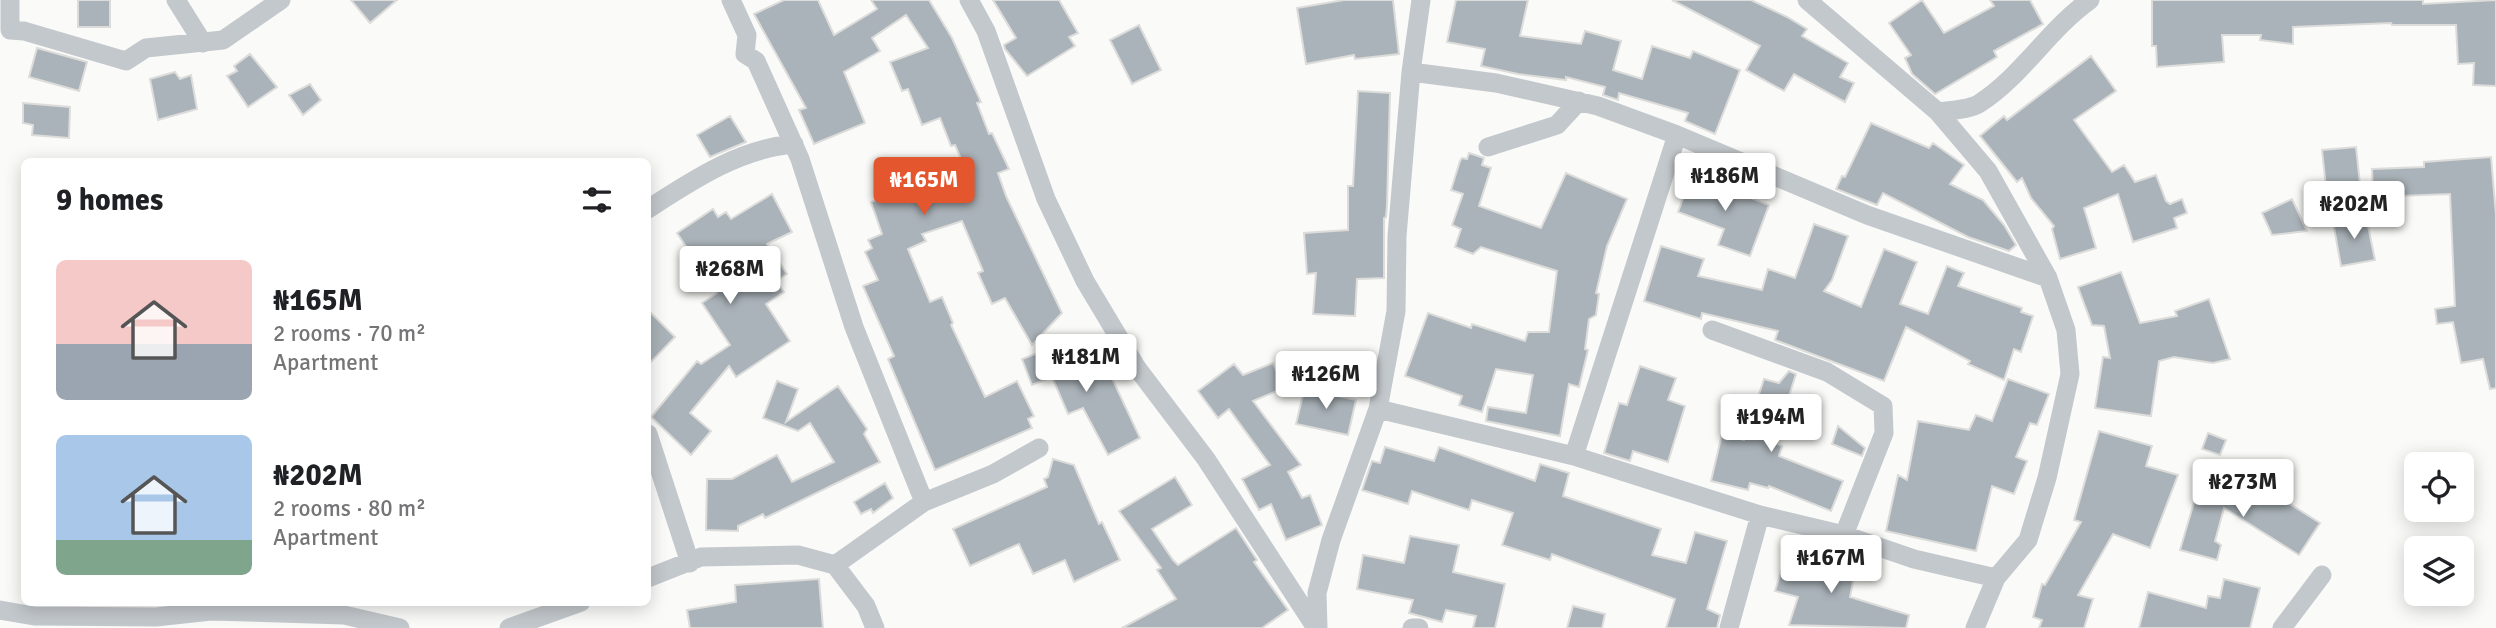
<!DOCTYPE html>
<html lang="en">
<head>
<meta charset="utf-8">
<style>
	body { margin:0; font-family:Signika,sans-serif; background:#f6f6f6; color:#202124; height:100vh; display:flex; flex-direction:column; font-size:26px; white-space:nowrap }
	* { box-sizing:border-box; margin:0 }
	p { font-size:23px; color:#757577 }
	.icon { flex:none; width:38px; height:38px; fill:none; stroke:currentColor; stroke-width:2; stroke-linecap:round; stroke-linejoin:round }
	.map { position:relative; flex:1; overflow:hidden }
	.side { position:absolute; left:21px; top:158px; width:630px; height:448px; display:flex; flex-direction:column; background:#fff; border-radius:10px; box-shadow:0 4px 18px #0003 }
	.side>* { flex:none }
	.fabs { position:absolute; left:2404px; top:452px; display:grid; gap:14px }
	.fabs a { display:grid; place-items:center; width:70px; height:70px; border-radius:10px; background:#fff; box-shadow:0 4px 18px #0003; font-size:35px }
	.price { position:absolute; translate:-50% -60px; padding:0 16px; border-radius:7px; background:#fff; color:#222; font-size:23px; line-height:46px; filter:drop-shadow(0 2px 4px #0008) }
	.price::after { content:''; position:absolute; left:50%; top:42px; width:21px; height:16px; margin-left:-10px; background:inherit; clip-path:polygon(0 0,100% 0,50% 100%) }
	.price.active { background:#e4572e; color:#fff }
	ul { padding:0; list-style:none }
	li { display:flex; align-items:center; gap:21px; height:175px; padding:0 35px }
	li span { display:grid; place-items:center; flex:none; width:196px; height:140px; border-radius:10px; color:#555 }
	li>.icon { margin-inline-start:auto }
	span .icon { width:84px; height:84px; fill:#fffc; stroke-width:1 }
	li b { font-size:30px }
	h2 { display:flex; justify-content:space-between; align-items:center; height:84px; padding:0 35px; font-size:30px }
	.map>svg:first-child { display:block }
	.building { fill:#aab3b9; stroke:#dcdcda; stroke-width:2 }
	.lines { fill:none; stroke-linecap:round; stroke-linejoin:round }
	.street { stroke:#c3c8cc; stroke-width:19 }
</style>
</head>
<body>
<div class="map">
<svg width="2496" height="628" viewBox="0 0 2496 628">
	<rect width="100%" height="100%" fill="#fafaf8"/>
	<!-- building -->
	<path class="building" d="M78,0H110V27H78Z
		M351,0H397L370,23Z
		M784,0H818L834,35L877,9L871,0H929L952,38L981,102L977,103L989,134L992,133L1009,169L998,173L1006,196L1062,313L1032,345L1005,298L992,304L978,273L983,271L962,221L922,234L926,241L908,249L930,302L942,297L953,323L951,325L985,397L1017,381L1034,416L1028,419L1032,428L935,470L888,359L894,356L863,286L878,280L865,252L872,248L868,240L882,234L871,202L884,197L876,177L913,163L925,193L968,175L955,145L951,146L940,118L922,125L908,89L902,91L890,62L928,48L906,15L872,38L880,51L844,72L865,123L814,144L799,110L806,108L754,14Z
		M993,0H1059L1078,33L1069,37L1075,46L1027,76L1005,49L1004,45L1016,38Z
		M1344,0H1393L1399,54L1355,59L1354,55L1306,64L1297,8Z
		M1456,0H1528L1520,36L1581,44L1585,31L1621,41L1613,70L1642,79L1652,46L1690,58L1693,51L1740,70L1715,134L1685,121L1688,113L1619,93L1618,100L1603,95L1605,87L1566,77V80L1518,74L1481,66L1485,49L1447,42Z
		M1672,0H1751L1787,17L1807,29L1802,36L1848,63L1840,77L1854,83L1845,102L1794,74L1784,91L1746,70L1760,46Z
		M1922,0L1944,33L1994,6L1990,0H2030L2043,24L1994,51L1997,57L1935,94L1912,74L1905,58L1911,55L1889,23Z
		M2152,0H2423V4L2496,0V86L2473,85L2474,63L2458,64L2456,25H2392L2391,23L2293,27V44L2260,40L2261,35H2222L2224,62L2157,67L2156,46H2152Z
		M1139,25L1161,70L1132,84L1110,40Z
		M37,48L87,62L79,91L29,77Z
		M250,54L277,87L248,107L227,76L237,71L234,66Z
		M2091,56L2116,91L2074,120L2112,172L2124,165L2135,182L2156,175L2166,201L2170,204L2182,199L2187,213L2174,218L2177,228L2133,242L2118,194L2084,208L2096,248L2060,259L2052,229L2054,226L2031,198L2022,178L2017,182L1980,136L2004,116L2007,120Z
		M175,72L180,79L191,75L197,109L158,120L150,79Z
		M310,84L321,100L303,115L289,95Z
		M1358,91L1390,93L1387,206L1386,217L1384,218V278L1357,279L1355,316L1313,314L1316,273L1307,274L1304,233L1348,230V186H1353Z
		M23,103L70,107L69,138L32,135L33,125L23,123Z
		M730,116L746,142L710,157L697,135Z
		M1871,123L1929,148L1933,143L1964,165L1950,184L1983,200L2004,225L2016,245L2009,251L1968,237L1883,193L1877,205L1836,189L1842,176L1845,177Z
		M2356,147L2360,184L2326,187L2322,150Z
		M1469,153L1484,158L1482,165L1491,168L1479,206L1541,228L1566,173L1627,199L1607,246L1596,293L1599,294L1596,315L1589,319L1585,349L1588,350L1579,387L1569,384L1560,436L1486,421L1488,407L1526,413L1533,375L1496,369L1482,412L1459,405L1462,396L1405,376L1428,313L1471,328L1472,324L1525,341L1528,332H1549L1557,271L1481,247L1473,254L1455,247L1461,229L1452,225L1463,194L1451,190L1460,161L1462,158L1467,159Z
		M2491,157L2496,215V388L2490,389L2483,359L2461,363L2453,322L2437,324L2435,309L2455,306L2450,194L2373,197L2372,169L2424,167V162Z
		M1692,175L1769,205L1750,256L1718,245L1724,229L1678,212Z
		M772,194L792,232L767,244L787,274L776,281L784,292L766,304L790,341L736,377L729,366L690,413L711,431L691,455L651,417L697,361L701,364L730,345L702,303L717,293L677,233L713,209L718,217L726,212L731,219Z
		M2292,199L2307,231L2272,235L2262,213Z
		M2366,216L2375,260L2341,266L2333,222Z
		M1814,224L1848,236L1832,280L1824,291L1861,307L1884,249L1917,262L1900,304L1928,314L1947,266L1964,273L1958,286L2022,308L2021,312L2033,316L2021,352L2014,349L2004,380L1968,364L1970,361L1906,327L1884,381L1775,340L1778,331L1702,313L1701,319L1644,301L1661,246L1704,259L1698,276L1762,290L1768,269L1795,278Z
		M2121,272L2140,323L2177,316L2175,311L2209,299L2230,359L2213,363L2174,357L2159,361L2151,416L2095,408L2103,357L2110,358L2104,326L2092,325L2078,287Z
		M648,310L675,337L648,365Z
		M1069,341L1081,371L1104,361L1140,438L1108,455L1083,408L1068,414L1052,377L1032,385L1022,359Z
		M1273,363L1284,388L1253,401L1301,465L1288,472L1302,498L1310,495L1322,525L1286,540L1271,504L1259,510L1242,479L1270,465L1229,409L1218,418L1198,391L1234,364L1243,375Z
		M1640,366L1676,378L1668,400L1685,406L1668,462L1633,451L1630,461L1604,453L1619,403L1627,405Z
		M1789,371L1796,374L1774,443L1782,446L1779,456L1843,481L1831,511L1769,486L1768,488L1750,483L1748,490L1711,481L1722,434L1744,440L1764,379L1779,383Z
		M2008,379L2049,394L2037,425L2030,423L2016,457L2027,461L2014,494L1992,486L1976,551L1886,531L1898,475L1907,480L1918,421L1969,430L1976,415L1992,421Z
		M777,381L798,389L786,422L838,386L867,429L864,434L880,462L765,518L763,514L738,526V531L706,530L707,479H732L777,455L792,482L834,462L810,423L798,431L763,418Z
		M1312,385L1326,388L1325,393L1356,400L1348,435L1296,424L1304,390H1309Z
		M1838,426L1865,448L1862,456L1832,444Z
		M2099,431L2152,446L2146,466L2178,475L2150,548L2113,534L2078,595L2093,599L2084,628H2039L2042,620L2033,617L2042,584L2045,585L2081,522L2074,520Z
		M2208,433L2226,440L2220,455L2202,449Z
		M1385,447L1434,461L1439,447L1535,481L1540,464L1569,473L1563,496L1661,529L1652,555L1686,563L1695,532L1727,541L1707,609L1720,615L1717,628H1666L1675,599L1552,554L1550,560L1502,545L1513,513L1472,500L1469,510L1412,491L1408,504L1362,490L1372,461L1380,463Z
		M1053,459L1074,465L1099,524L1102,522L1120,560L1074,582L1065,560L1033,574L1019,544L970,566L953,529L1047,487L1044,479L1048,477Z
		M2204,468L2225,475L2218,496L2250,507L2263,487L2320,523L2299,555L2224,508L2215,541L2221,545L2217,560L2180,550Z
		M1175,477L1192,505L1152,529L1173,560L1178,565L1236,528L1257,560L1254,562L1288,610L1262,628H1122L1176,599L1157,570L1161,568L1119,511Z
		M885,483L893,498L873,513L871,509L861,514L854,502Z
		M1410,536L1459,545L1453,572L1505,584L1495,628H1473L1476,616L1446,610L1442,622L1409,613L1413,600L1357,589L1363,555L1404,563Z
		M1824,551L1857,560L1850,597L1909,615L1906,628L1789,625L1798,597L1775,591L1786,554L1821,564Z
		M819,579L823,628H690L687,610L736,602L735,585Z
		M2224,579L2260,588L2250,628H2139L2148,592L2206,608L2208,596L2220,598Z
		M1573,606L1605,614L1602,628H1567Z"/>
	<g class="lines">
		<!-- street -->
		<path class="street" d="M10,0V30L24,31L126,61L146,48L223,40L281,0
			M176,0L203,43
			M731,0L747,35L745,54L756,61L800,159L854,327L924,502
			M969,0L986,31L1046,199L1085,281L1137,368L1206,459L1316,628
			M1807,0L1938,112L1988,171L2048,278L2066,330L2070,374L2047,478L2028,540L1996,578L1975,628
			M1411,72L1496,83L1598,106L1677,135L1867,215L2048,278
			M1938,112C1950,110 1970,110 1980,103C2022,76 2049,29 2090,0
			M1488,147L1557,125L1579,101
			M648,209C693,180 739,149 794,144
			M1712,330L1827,372L1883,406L1884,433L1844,535
			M1378,409L1574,456L1760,515L1844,535L1914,559L1996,578
			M648,434L690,563
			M1574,456L1677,135
			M648,578L701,557L798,555L835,565
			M0,610L34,616L156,617L211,611L344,615L400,628
			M509,628L581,602
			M875,628L866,606L835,565L924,502L993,474L1039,448
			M1318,628L1317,593L1331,540L1378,409L1396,311L1397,236L1411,72L1421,0
			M1412,628H1419
			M1729,628L1760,515
			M2282,628L2322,575"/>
	</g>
</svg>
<div class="fabs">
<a><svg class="icon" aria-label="locate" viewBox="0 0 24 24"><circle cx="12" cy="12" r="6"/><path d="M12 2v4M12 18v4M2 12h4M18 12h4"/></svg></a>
<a><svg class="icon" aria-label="layers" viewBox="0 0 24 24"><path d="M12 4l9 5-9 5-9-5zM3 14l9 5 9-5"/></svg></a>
</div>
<b class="price" style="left:1725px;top:213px">₦186M</b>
<b class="price active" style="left:924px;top:217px">₦165M</b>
<b class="price" style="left:2354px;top:241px">₦202M</b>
<b class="price" style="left:730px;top:306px">₦268M</b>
<b class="price" style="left:1086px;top:394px">₦181M</b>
<b class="price" style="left:1326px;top:411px">₦126M</b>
<b class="price" style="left:1771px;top:454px">₦194M</b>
<b class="price" style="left:2243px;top:519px">₦273M</b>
<b class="price" style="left:1831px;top:595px">₦167M</b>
<section class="side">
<h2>9 homes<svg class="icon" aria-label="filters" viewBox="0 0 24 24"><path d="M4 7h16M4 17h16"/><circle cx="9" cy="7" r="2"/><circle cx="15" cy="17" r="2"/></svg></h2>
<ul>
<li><span style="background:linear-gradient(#f6c9c9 60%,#9aa5b1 0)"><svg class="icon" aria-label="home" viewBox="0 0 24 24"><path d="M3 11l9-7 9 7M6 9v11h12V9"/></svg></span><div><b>₦165M</b><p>2 rooms · 70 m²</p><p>Apartment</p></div></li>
<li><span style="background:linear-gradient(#a9c7e8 75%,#7fa58c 0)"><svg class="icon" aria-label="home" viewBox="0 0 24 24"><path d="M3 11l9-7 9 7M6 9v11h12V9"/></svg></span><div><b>₦202M</b><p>2 rooms · 80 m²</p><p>Apartment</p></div></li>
</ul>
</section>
</div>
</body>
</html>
